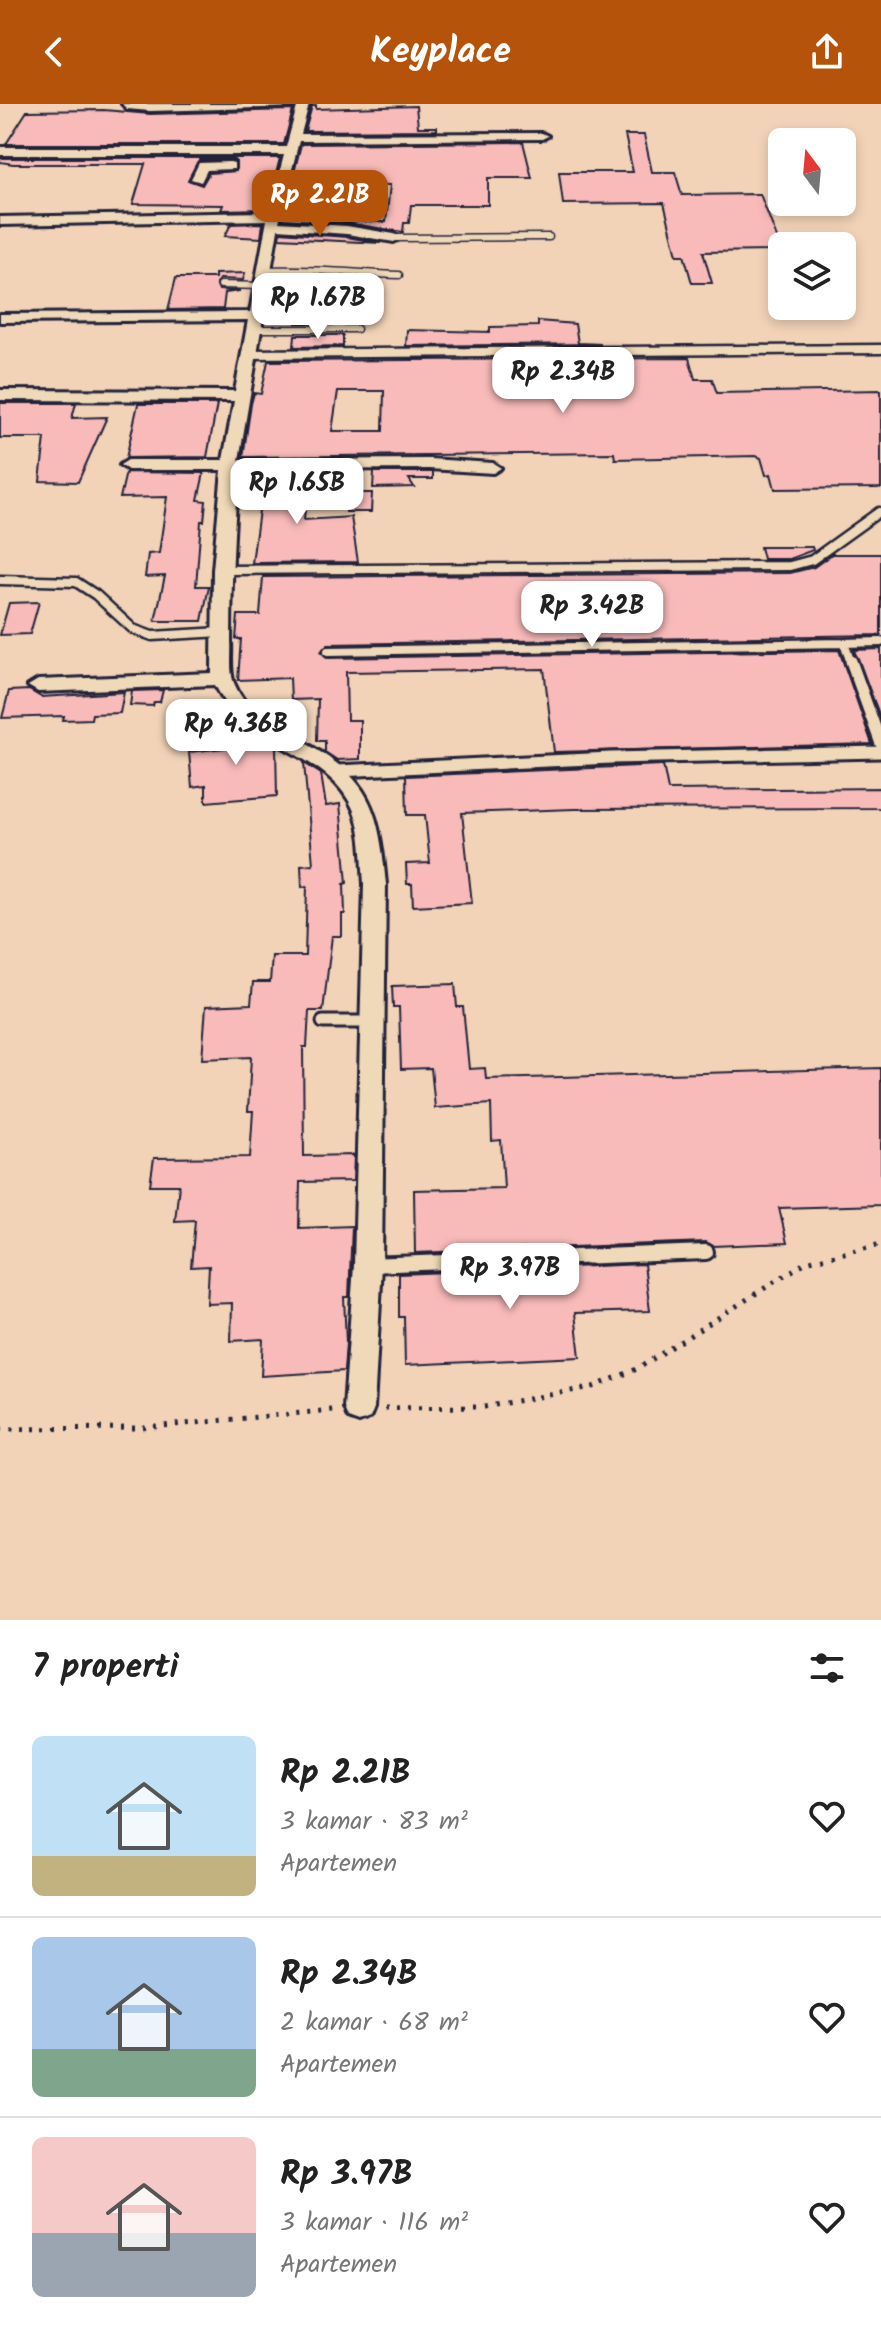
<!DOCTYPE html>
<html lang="id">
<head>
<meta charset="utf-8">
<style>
	body { margin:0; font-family:Kalam,sans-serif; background:#f6f6f6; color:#222; height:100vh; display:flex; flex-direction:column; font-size:30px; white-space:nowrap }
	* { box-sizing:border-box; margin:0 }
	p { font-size:26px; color:#767676 }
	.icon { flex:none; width:44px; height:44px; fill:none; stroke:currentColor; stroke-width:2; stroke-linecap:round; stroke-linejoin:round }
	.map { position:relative; height:1516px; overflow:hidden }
	.details { display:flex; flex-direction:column; background:#fff; flex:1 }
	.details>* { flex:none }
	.needle { width:52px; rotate:344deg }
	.buttons { position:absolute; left:768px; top:24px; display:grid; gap:16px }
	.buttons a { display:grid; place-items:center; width:88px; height:88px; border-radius:12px; background:#fff; box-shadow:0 4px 12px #0003; font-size:40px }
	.price { position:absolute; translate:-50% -68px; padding:0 18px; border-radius:16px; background:#fff; color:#222; font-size:26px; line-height:52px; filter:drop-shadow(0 2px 4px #0008) }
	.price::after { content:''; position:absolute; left:50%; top:48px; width:24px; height:18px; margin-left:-12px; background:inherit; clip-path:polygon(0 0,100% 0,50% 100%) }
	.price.selected { background:#b45309; color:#fff }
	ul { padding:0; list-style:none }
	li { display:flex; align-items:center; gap:24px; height:200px; padding:0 32px }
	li+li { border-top:2px solid #e0e0e0 }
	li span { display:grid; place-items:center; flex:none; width:224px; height:160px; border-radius:12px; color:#555 }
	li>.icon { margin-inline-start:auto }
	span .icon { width:96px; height:96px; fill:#fffc; stroke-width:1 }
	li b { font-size:34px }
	h2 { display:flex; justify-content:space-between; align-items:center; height:96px; padding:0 32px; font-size:34px }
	header { display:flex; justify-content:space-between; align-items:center; height:104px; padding:0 32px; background:#b45309; color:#fff; font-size:36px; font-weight:700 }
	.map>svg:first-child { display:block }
	.building { fill:#f8bbba; stroke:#22223b; stroke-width:2; fill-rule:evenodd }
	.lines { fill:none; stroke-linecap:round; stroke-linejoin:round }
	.lane-far3-casing { stroke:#22223b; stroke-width:9 }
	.lane-far2-casing { stroke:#22223b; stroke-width:13 }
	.lane-far1-casing { stroke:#22223b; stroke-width:17 }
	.lane-casing { stroke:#22223b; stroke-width:20 }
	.street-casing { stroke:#22223b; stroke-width:6 }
	.path { stroke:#22223b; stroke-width:5; stroke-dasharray:3 8; stroke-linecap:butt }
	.lane-far3 { stroke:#f0d9b8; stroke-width:6 }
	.lane-far2 { stroke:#f0d9b8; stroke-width:8 }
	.lane-far1 { stroke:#f0d9b8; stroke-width:11 }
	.lane { stroke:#f0d9b8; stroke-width:14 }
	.street { fill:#f0d9b8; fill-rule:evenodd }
</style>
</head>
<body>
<header><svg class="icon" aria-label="back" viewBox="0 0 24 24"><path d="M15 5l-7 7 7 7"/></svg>Keyplace<svg class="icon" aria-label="share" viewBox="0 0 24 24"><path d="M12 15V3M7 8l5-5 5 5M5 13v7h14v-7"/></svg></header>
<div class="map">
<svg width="881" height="1516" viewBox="0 0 881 1516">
	<rect width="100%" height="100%" fill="#f2d3b8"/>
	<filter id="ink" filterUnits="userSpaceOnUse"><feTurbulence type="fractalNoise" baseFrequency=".0125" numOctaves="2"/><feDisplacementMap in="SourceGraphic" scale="16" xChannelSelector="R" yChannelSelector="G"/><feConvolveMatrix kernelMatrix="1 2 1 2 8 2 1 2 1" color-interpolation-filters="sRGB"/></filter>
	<g filter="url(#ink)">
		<!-- building -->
		<path class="building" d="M312,2H316V5L416,2L418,23H437V26L305,27Z
			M104,6L150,10L293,6L284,40H6L27,7Z
			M625,31H644L652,68H675L682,91L760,90L782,147L703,148L712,179H692L684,151H677L664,99L563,100L559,68H633Z
			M523,38L532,74H488V101H411L409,119H404L403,128L347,119L283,115L301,40ZM355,81H390L386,118L348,117Z
			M0,54H280L267,105L221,106L223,101L133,100L145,60H13L0,58ZM230,55L236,57V67L209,69L202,81L188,76L199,56Z
			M263,119L261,134L225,132L231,120Z
			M280,128L347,133L381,139L279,134Z
			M245,169L243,176L220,175L216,179L219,186L240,187L225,189L223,205L168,206L176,174H215V170Z
			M291,172L330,173L324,213H344V219H296L298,199H286Z
			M538,217L575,220L578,239L601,240L406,242L407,226L490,228V223L538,222Z
			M295,231H343V242L294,243Z
			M689,254L695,275H712L717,289L881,286V384L775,385L771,370L766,371L761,354L756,352L615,355L614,349L243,353L251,300L254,289L261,290L268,257ZM338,287H384L383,327H332Z
			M0,299H76L72,314L107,313L78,378L40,377L45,334H0Z
			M138,300H217L207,353L126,354Z
			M126,368L204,369L198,396L206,397L204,417H201L196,482H209L202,517H155L165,472L145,473L148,450L159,449L167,393L120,394Z
			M374,368H433V375H409L414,383L373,384Z
			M258,369H308L304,416L351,413L358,458L252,459L260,399H254Z
			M347,389H372L371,408H346Z
			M760,443H812L813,446L789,455H763Z
			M832,450H881V531L328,540L321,548L328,554L839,546L872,640L554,648L544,565L346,568L347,616H360V655L337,656L325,648V637H317L318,595L291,596L290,574L238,576L241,535H236L238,511H260L263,473L790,469L814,463Z
			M39,498L30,530L0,531L9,499Z
			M881,545V615L854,546Z
			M29,586L41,593L124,588L120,609L92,610L91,615L63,616L64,612L2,614L9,587Z
			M163,586L160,598H154L153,602L130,601L132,587Z
			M240,617L253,627L256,639L269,638L276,642L277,692L206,698V681L192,683L189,648L225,644L220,621Z
			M304,659L321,670L326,702L340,700L347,779L344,780L345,810H342V832H332L323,907H309L307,943H303L304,1052L354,1051L353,1077L300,1078L299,1124L352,1122L349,1193H344L346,1239L344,1267L261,1272L263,1235L231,1237L232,1199L207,1200L209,1162L191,1163L195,1116L175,1117L179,1081H150L154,1054L250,1053L253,1007H248L251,953L202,955L206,902L251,900L253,878H270L272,852H305L307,782L302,783L301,761L313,760Z
			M663,661L668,686L881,684V704L574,705L462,709L472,799L413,802L412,780H407L406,760L430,759L425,711H407L406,672Z
			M455,880L457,903H463L469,965L485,964L486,975L881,964V1101L779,1104L787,1139L713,1142L706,1138L415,1149L414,1086L504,1084L501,1036L492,1037L491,1000L435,1004L431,964L401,965L399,903H393L392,882Z
			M644,1160L650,1207L575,1209L580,1253L405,1261L404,1213H399V1170Z"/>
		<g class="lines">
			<!-- lane-far3 casing -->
			<g class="lane-far3-casing">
				<path id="lane-far3" d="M394,134L549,133
					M265,166C310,164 354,169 399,171
					M221,181L261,182
					M252,225H357"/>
			</g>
			<!-- lane-far2 casing -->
			<g class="lane-far2-casing">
				<path id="lane-far2" d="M249,250L881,245
					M222,466L790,462L812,456L879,408
					M0,476L76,478L96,491L133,525L152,532L222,528
					M844,539L881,538
					M328,547L844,539L851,559"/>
			</g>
			<!-- lane-far1 casing -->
			<g class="lane-far1-casing">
				<path id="lane-far1" d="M851,557L881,640
					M338,667L611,654L881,648
					M323,918H372"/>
			</g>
			<!-- lane casing -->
			<g class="lane-casing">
				<path id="lane" d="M368,1161L706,1148"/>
			</g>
			<!-- street casing -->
			<g class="street-casing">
				<path id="street" d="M122,0H309L301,30L542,29L548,32L542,35L299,37L279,118L347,122L394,130L401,134L394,138L347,130L278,125L239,356L429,355L493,359L501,364L493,369L429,365L238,366C234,423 231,479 231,537C232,550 229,567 234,579C244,603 264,617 286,628C365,671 378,690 386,780L382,1161L374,1304L370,1314L359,1318L348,1314L344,1304L354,1161L364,780C362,756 363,729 354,707C329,646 247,646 215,581L38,588L28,582L38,576L212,569L213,466L222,366H128L120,361L128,356H223L234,297L0,296V286L235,287L248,216L0,218V210L250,208L267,116L0,121V113L269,108L284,51H0V43H286L297,3L150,7L127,5Z
					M230,58L234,59V65L207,66L201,78L191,75L199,59Z"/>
			</g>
			<!-- path -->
			<path class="path" d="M385,1304L484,1303L593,1283L637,1265L806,1158L881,1140
				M0,1325L141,1324L333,1306"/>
			<!-- lane-far3 -->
			<use href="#lane-far3" class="lane-far3"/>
			<!-- lane-far2 -->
			<use href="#lane-far2" class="lane-far2"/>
			<!-- lane-far1 -->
			<use href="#lane-far1" class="lane-far1"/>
			<!-- lane -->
			<use href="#lane" class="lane"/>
			<!-- street -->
			<use href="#street" class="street"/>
		</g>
	</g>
</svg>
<div class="buttons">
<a><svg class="needle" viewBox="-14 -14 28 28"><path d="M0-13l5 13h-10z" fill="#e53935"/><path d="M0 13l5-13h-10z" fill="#767676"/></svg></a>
<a><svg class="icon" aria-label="layers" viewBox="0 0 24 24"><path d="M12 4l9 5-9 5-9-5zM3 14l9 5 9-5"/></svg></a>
</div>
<b class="price selected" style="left:320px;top:134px">Rp 2.21B</b>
<b class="price" style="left:318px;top:237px">Rp 1.67B</b>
<b class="price" style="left:563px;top:311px">Rp 2.34B</b>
<b class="price" style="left:297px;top:422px">Rp 1.65B</b>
<b class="price" style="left:592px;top:545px">Rp 3.42B</b>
<b class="price" style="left:236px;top:663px">Rp 4.36B</b>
<b class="price" style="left:510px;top:1207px">Rp 3.97B</b>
</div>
<section class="details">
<h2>7 properti<svg class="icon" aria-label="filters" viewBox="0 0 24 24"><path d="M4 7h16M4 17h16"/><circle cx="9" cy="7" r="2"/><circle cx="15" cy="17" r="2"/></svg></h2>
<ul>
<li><span style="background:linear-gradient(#bfe0f5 75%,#c2b280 0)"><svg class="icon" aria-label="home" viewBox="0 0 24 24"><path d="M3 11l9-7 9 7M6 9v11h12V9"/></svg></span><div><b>Rp 2.21B</b><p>3 kamar · 83 m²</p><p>Apartemen</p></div><svg class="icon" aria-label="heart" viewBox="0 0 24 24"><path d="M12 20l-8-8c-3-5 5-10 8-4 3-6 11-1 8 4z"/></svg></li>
<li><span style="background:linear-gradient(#a9c7e8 70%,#7fa58c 0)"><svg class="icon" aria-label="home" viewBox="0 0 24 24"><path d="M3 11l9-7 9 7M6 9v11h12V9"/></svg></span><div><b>Rp 2.34B</b><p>2 kamar · 68 m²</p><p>Apartemen</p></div><svg class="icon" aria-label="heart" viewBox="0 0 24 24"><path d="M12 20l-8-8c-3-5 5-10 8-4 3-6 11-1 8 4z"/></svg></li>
<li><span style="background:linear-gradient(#f6c9c9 60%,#9aa5b1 0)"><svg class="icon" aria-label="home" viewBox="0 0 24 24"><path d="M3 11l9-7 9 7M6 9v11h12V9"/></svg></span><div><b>Rp 3.97B</b><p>3 kamar · 116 m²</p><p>Apartemen</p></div><svg class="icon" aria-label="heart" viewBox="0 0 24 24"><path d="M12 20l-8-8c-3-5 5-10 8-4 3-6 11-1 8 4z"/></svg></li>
</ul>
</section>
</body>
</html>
